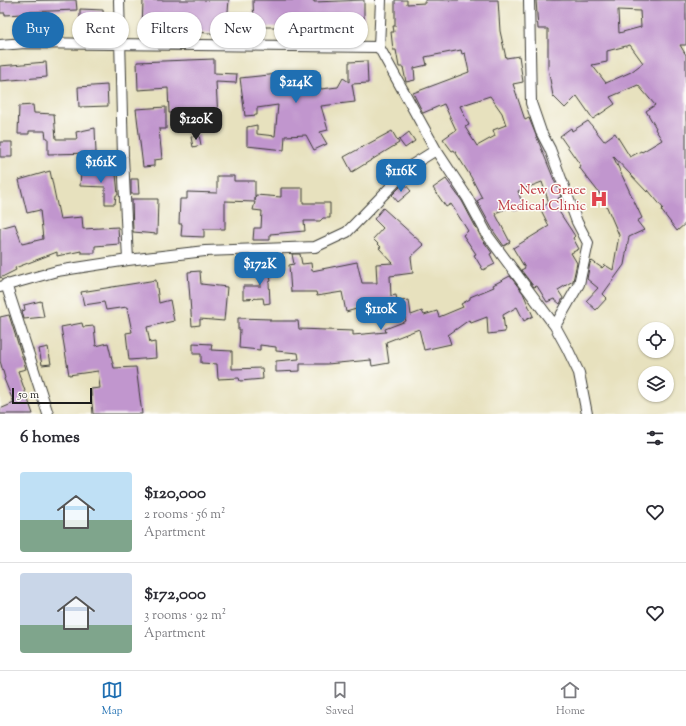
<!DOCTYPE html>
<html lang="en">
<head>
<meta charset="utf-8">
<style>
	body { margin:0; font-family:"Sorts Mill Goudy",serif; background:#f7f7f7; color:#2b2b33; height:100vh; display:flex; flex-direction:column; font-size:15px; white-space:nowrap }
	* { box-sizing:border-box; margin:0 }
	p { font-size:13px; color:#7c7c81 }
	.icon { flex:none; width:22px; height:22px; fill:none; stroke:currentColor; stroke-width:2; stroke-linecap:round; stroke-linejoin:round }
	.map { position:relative; height:414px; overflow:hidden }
	.sheet { display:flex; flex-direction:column; background:#fff; flex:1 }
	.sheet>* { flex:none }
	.top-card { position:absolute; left:12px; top:12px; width:400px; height:36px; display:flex; gap:8px }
	.fabs { position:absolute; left:638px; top:322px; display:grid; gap:8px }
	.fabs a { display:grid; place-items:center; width:36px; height:36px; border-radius:50%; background:#fff; box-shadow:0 1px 3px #0004; font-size:20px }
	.scale { position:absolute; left:12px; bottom:10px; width:80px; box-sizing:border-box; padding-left:4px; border:2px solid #1c1c1c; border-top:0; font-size:11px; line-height:14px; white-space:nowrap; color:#1c1c1c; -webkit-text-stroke:3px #fdfcf7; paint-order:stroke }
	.price { position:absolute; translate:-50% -34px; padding:0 9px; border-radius:8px; background:#1f6fb2; color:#fff; font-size:13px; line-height:26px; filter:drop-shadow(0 1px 2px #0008) }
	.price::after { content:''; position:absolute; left:50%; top:24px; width:12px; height:9px; margin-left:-6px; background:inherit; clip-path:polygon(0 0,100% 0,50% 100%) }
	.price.selected { background:#222; color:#fff }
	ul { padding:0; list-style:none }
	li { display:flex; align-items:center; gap:12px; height:100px; padding:0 20px }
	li+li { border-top:1px solid #e1e1e2 }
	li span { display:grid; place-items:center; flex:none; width:112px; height:80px; border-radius:4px; color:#555 }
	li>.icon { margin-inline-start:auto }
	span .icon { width:48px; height:48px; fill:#fffc; stroke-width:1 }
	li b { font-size:17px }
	h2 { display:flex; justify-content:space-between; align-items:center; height:48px; padding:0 20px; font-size:17px }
	.tag { padding:0 14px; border-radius:18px; background:#fff; box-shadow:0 1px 3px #0004; font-size:14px; line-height:36px }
	.tag.selected { background:#1f6fb2; color:#fff }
	.dock { display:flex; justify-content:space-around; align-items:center; height:56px; border-top:1px solid #e1e1e2; background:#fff; font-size:11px; color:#7c7c81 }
	.dock a { display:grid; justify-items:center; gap:2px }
	.dock .selected { color:#1f6fb2 }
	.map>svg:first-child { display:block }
	.building { fill:#c196ce; fill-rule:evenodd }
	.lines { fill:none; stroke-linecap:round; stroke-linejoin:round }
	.street-casing { stroke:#3a3a34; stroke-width:12 }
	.street { stroke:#fff; stroke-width:10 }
	.labels { text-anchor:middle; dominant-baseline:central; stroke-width:3; stroke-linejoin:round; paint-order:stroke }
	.health-label { font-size:14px; fill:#be3a42; stroke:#fdfcf7; text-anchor:end }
</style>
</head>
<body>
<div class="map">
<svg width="686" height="414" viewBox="0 0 686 414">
	<rect width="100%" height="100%" fill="#fdfcf7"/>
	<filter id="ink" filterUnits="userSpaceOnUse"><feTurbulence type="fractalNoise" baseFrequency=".025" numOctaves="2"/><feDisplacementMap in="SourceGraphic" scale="8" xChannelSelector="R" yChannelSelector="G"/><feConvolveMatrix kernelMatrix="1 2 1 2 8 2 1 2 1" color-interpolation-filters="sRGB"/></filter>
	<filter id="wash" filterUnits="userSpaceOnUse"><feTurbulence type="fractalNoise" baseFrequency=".012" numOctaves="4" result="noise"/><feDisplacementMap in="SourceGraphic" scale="16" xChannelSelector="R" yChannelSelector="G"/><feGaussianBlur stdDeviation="0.9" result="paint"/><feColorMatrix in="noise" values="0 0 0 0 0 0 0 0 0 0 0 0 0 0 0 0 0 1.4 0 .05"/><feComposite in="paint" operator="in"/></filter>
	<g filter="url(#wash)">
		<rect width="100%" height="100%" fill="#e7e1be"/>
		<g id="blocks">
			<!-- building -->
			<path class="building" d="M76,0L77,10L23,12V14L5,15V13H0V1Z
				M143,0H229L226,34L142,29Z
				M253,0H314V2L364,0V32H314V34H303V27H254Z
				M395,0H407V4L425,3V0H498L500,31L506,58L519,56L523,82L513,84L525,120L529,118L561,197L558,198L563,207L558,210L575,236L573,238L579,249L571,253L577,263L573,281L558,290L563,298L560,304L554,299L547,302L537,286L534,287L521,270L525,268L513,248L549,226L540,208L549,203L542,182L518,191L523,206L514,210L513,206L495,213L510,242L504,246L494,232L477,201L482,198L471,177L454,150L452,151L443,139L456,130L444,104L423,113L413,93L469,72L465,53L462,54L461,50L425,57L427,65L414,68L415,80L406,82L403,67H399L396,50H393L391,32H394L393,26H395ZM490,96L502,113L506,125L493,130L495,136L477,146L465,127L469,125L460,106Z
				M536,0H686V45H680L686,55V223L677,231L661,210L663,208L648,190L647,192L613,156L642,218L637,221L644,230L629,237L624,265L603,294L607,298L596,310L586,301L598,288L587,279L590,263L592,261L602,268L605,265L613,270L619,235L603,198L579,167L581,166L560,136L571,128L572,131L588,121L604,141L615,133L630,157L641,151L642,152L662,140L655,129L656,128L646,111L655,105L638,85L610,97L615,104L593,119L577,96L565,108L553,96L548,68V29H538ZM618,10L640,11L641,27L619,33ZM630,45L643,63L631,72L606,83L592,65L607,62V51Z
				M80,9L103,10L104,26L80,27Z
				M214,59V73L237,74L236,83L216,82L218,118H184V112L169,113L168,88L138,90L137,62Z
				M367,61L368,83L352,84L355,102L321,106L328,130L320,132L327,144L314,150L306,135L285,136L284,150L247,146V127L257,125V134L275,136L278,105L257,108V115L245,116L240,78L308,71L310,88L320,87L321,89L338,87L343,78L349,82V62Z
				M46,62L47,77L0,81V66Z
				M107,85L108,106L79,107L78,87Z
				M33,105L34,113L54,114L56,139H77L76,132L95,128L96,153L48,154V138H46L45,131H29V134H18L19,106Z
				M166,107V129H159L162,159L154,160V166L143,167L136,109Z
				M392,131L399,143L352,172L344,157Z
				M409,132L415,141L405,148L399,140Z
				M199,135L201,145L193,147L191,137Z
				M0,142H12V157H0Z
				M81,170L116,174L118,195H116L115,204H105V187L80,186Z
				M50,171L60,219L82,217L83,229L118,227L119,244L95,246V253H81V251L57,256V252L15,268L16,270L0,278V228L15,224L22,244L43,239L40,210L27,213L19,180Z
				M217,176H234V181H255V201L256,195L281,197V188H303V203H330V218H323L320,221H304L305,231L270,234V240H253L254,228H261L262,211L253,210L255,202L225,201V229H204V237L181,236L182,224H179L180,199H187V192L217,193Z
				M131,179H138L139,194H131Z
				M446,179L462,201L482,239L492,253L490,254L495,264L483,270L474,255L476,254L463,235L468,231L451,204L446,207L433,188Z
				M404,183L411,191L398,202L392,195Z
				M132,199H158L157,234L133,232Z
				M383,208L424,245L411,257L413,273L390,276L391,296L396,295L398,306L378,309L377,303L346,312L342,292L317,296L316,292H291L289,265L294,264L292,254H300L302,264L311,263L312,271L357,262L362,283H377L376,264L393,263L379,248L381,247L373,239L383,228L374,219Z
				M271,266L273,277H270L271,281L269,282L270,303L264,304L263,298L243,299V286H261L258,268Z
				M200,271L201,284L227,287L224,321L200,319V325L192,326L188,272Z
				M510,276L523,293L533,316L524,321L517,307L503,315L505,332L488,334L487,317L471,323L469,320L448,335L451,344L424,350L419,329L386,342L389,363L372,366L371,360L327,364H300V371L276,372V361L299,359L298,353L276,351V347L260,345V350L239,348L240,329H238V318L270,319V321H298L299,329L353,331V335L386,332L385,329L406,321L399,301L409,300L411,315L422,311L424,315L437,311L439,317L463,307L461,304L470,299V297L494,287L493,285Z
				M156,280L159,303L170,300L174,321L147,327L150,343L155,342L156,358L129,360L126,333L132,332L127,307L106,310L104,302L84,305L81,292Z
				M41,301L44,317L24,319L22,311L25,310L24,305Z
				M9,315L26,369L18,371L33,414H0V409L14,403L4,379L5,378L0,361V317Z
				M82,323L83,327L94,326L96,346L108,343L114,368L136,367L142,414H93L91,389L100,388L98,371L69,375L61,327Z
				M193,343L212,344L211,350L232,351V369L262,368L263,379L240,381L239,378L218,379L217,364L201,363V354H193Z
				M48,347L51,364L42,365L39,349Z"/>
		</g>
	</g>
	<g filter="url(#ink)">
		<use href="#blocks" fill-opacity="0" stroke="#3a3a34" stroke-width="1"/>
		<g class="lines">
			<!-- street casing -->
			<g class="street-casing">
				<path id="street" d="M119,0L123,157L128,260
					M381,0L379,47L436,150L467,197L488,236L555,326
					M529,0L531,103L541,132L550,149L577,222L588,243L579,284L555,326L567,348L579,373L587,414
					M0,45L25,43L379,47
					M6,284L48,414
					M0,287L57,271L128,260L205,251L315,247L347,232L412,165L436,150"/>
			</g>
			<!-- street -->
			<use href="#street" class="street"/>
		</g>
	</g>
	<!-- icons -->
	<defs>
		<g id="hospital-bare" transform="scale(1.38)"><path d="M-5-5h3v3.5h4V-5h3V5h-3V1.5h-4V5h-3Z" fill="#e0444e" stroke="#fdfcf7" stroke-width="2.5" paint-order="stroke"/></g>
	</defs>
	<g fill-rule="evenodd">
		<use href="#hospital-bare" x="599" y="199"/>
	</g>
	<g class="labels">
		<!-- health labels -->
		<g class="health-label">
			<text x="586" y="191">New Grace<tspan x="586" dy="16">Medical Clinic</tspan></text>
		</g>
	</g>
</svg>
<div class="fabs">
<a><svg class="icon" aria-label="locate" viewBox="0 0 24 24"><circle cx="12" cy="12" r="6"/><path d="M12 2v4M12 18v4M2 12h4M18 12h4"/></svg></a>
<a><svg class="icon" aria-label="layers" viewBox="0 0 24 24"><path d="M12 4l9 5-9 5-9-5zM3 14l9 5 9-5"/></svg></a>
</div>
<div class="scale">50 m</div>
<b class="price" style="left:296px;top:104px">$214K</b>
<b class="price selected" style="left:196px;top:141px">$120K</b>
<b class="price" style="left:101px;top:184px">$161K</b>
<b class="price" style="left:401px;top:193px">$116K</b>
<b class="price" style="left:260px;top:286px">$172K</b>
<b class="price" style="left:381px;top:331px">$110K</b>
<div class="top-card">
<a class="tag selected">Buy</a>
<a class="tag">Rent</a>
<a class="tag">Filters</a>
<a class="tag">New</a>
<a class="tag">Apartment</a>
</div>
</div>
<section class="sheet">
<h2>6 homes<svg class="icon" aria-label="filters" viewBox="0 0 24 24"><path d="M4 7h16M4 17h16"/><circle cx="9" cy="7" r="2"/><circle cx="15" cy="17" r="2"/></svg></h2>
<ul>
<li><span style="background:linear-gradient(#bfe0f5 60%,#7fa58c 0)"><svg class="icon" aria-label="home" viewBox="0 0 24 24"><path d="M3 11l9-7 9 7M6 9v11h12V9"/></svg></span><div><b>$120,000</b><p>2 rooms · 56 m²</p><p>Apartment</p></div><svg class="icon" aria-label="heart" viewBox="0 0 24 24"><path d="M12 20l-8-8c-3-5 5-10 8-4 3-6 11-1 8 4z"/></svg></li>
<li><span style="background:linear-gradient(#c9d6e8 65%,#7fa58c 0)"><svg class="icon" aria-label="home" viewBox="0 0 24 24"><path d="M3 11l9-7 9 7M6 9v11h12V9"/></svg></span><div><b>$172,000</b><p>3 rooms · 92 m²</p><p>Apartment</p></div><svg class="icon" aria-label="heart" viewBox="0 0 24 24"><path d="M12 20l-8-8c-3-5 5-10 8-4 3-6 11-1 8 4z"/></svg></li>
</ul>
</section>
<nav class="dock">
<a class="selected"><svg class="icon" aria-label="map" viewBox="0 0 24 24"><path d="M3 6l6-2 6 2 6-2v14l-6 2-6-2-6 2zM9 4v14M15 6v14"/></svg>Map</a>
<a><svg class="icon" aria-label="saved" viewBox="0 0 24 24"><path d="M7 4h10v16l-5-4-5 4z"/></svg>Saved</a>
<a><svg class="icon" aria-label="home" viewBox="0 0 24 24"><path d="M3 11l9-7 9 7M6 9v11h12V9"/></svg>Home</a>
</nav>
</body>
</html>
